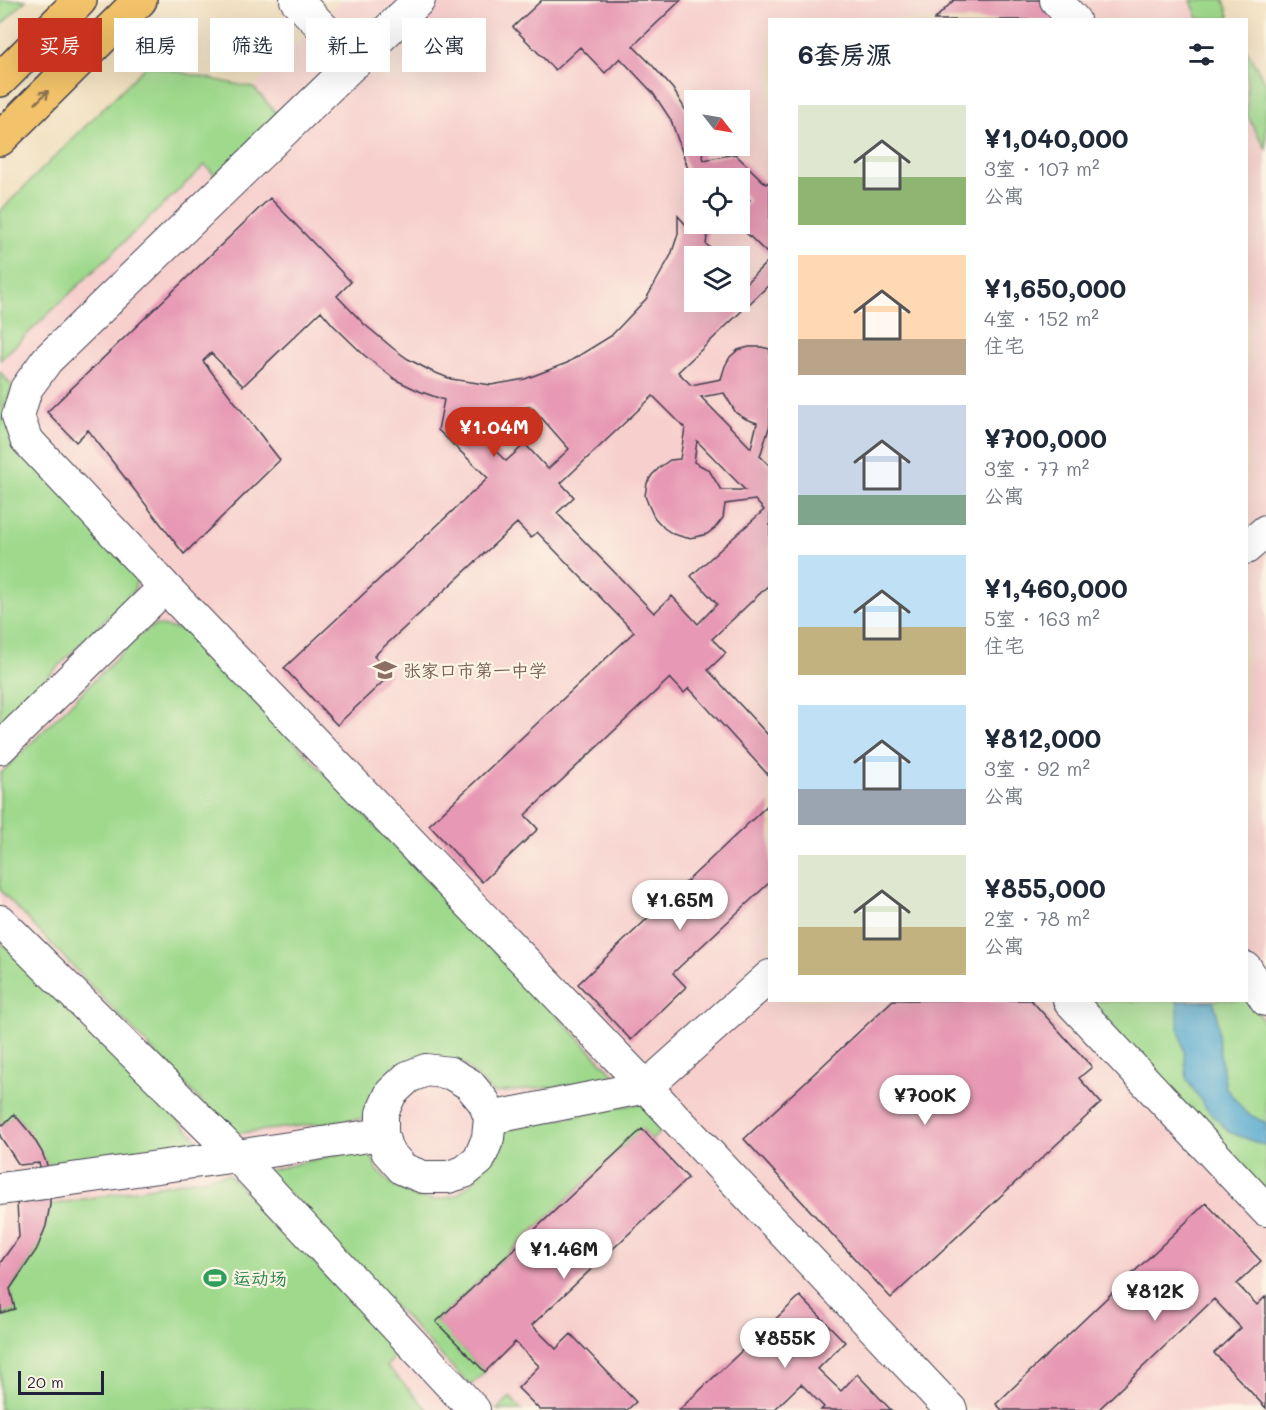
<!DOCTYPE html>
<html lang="zh">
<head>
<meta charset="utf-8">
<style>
	body { margin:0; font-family:Mali,"LXGW WenKai TC",sans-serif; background:#f2f2f3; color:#1f2937; height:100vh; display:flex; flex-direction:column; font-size:22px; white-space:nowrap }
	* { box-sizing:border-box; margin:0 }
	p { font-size:20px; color:#747a83 }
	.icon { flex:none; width:33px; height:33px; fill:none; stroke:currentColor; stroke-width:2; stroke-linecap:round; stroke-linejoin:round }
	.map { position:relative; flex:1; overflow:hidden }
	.details { position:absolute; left:768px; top:18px; width:480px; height:984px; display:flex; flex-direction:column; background:#fff; border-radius:0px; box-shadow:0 6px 24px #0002 }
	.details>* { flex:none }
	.top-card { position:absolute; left:18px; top:18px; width:570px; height:54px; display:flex; gap:12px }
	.needle { width:39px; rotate:121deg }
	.tools { position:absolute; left:684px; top:90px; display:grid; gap:12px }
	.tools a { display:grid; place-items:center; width:66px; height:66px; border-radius:0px; background:#fff; box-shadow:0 6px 24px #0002; font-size:30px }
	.scale { position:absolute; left:18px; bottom:15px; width:86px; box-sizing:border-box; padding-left:6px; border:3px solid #22223b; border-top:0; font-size:16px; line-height:21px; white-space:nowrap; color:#22223b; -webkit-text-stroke:4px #fcf5e5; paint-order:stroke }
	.price { position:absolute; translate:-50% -51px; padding:0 14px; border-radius:21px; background:#fff; color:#222; font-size:20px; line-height:39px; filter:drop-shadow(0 2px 3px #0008) }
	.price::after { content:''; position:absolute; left:50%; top:36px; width:18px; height:14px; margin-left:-9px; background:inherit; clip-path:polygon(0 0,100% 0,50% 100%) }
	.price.on { background:#c8321e; color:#fff }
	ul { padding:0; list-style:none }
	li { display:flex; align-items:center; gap:18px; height:150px; padding:0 30px }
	li span { display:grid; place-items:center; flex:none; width:168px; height:120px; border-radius:0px; color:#555 }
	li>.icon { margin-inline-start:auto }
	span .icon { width:72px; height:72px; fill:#fffc; stroke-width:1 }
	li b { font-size:26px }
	h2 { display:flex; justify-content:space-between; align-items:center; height:72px; padding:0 30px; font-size:26px }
	.tag { padding:0 21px; border-radius:0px; background:#fff; box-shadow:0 6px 24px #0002; font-size:21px; line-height:54px }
	.tag.on { background:#c8321e; color:#fff }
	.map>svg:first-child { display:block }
	.built { fill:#f7d0ce; fill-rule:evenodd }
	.green { fill:#9ed98c; stroke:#607e64; stroke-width:1.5 }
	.water { fill:#52a9cf; stroke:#3a6685; stroke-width:1.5 }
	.building { fill:#e798b4; fill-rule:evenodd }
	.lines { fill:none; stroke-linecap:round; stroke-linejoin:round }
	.minor-casing { stroke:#413e4e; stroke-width:34 }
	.major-casing { stroke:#413e4e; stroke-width:36 }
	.minor { stroke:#fff; stroke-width:32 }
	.major { stroke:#f2c36a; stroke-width:33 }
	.oneway { stroke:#8a7252 }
	.labels { text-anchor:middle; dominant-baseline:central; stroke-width:4.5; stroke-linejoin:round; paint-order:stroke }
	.education-label { font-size:18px; fill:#785e54; stroke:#fcf5e5; text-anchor:start }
	.leisure-label { font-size:18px; fill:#27864d; stroke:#fcf5e5; text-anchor:start }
</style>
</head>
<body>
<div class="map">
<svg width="1266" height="1410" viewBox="0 0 1266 1410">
	<rect width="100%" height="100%" fill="#fcf5e5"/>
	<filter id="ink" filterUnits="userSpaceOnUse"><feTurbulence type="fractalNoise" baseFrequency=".0167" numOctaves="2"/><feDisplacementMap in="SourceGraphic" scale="12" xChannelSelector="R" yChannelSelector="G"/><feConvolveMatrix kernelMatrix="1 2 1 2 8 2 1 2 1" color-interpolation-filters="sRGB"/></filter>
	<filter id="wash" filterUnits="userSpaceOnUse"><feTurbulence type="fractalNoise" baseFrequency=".008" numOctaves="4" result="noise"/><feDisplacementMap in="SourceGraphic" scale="24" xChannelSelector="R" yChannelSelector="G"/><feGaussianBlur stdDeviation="1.35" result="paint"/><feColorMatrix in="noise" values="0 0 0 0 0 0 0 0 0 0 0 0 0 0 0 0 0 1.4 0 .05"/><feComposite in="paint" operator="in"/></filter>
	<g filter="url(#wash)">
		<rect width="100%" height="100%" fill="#f0debd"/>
		<!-- built -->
		<path class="built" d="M342,0H1191L1198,19L770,20V1000H1246L1247,115L1266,149V1410H0V340ZM694,100H740V146H694ZM694,178H740V224H694ZM694,256H740V302H694Z"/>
		<!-- green -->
		<path class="green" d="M0,0H26L0,26Z
			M1191,0H1224L1230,19H1198Z
			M1247,50L1266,84V149L1247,115Z
			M147,65L254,88L281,118L219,179L205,165L0,360V211Z
			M0,372L13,387L5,406L137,579L134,591L0,724Z
			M156,625L188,631L619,1080L493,1093L464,1064L367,1118L232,1134L0,890V774L141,634Z
			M0,941L201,1143L47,1165C39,1145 28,1130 15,1114L3,1125L0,1122Z
			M1247,994L1266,1026V1193L1088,1001L1246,1000Z
			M640,1103L663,1129L652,1140L642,1129L436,1321L485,1372L470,1386L267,1171L368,1147L377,1170L391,1183L413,1197L436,1200L457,1195L473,1182L501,1145L505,1130Z
			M228,1174L400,1351L387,1366L428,1410H0V1309L1,1313L15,1309L10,1289C32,1260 44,1242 50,1205Z
			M510,1397L522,1410H497Z"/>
		<!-- water -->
		<path class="water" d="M1176,1001H1213L1217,1013L1219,1048L1226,1088L1246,1113L1266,1123V1146L1229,1132L1206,1108L1187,1080L1184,1052L1178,1024V1004Z"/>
		<g id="blocks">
			<!-- building -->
			<path class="building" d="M542,0H681L633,46L652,65L673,89L682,104L690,119L694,132V146H700L704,160L735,154L766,184L770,181V256L737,224H740V210L750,200L740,190V178H694V224H709L706,244L718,256H694V302H740V278L745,284L770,259V284L678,372L691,385L721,379L725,366L730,357L738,350L749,347H761L770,349V425L760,456L770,466V584L712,639L726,653L708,670L770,737V777L689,688L684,693L670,678L525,815L538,829L482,882L429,825L634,632L537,532L531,538L517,523L374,656L391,674L337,725L284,668L488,478L438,430L444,400L419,391L396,380L364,355L333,325L321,311L243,386L211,353L203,361L280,460L184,554L88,430L76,442L47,412L270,198L351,282L337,296L364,324L394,349L408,359L431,371L451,379L491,385L525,379L567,363L611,336L646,299L658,278L671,255L678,234V216L689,228L690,189L688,169L671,120L653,93L620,58L605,73L580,47L555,70L513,27ZM724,393L736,413L746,419L757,423L751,448L701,397ZM653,396L685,428L680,459L670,460L660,467L652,475L647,483L645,496L649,506L654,517L664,528L673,534L687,538L696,537L707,534L715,528L723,518L725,504L755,500L764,510L691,576L717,604L698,624L672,596L654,613L557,513L574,497L561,483ZM531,406L569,449L548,469L525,444L506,461L470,427L473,410L513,411ZM697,441L745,490H721L709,470L694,462Z
				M954,0H1044L1064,20H934Z
				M770,803V882L673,973L686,987L631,1040L578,984Z
				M893,1000H1031L1092,1067L1079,1078L1101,1103L891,1298L744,1139Z
				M14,1114L31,1134L42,1152L47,1165L50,1182V1205L46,1226L37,1249L10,1289L15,1309L1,1313L0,1263L19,1237L17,1203L45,1199L44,1178L39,1163L19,1165L0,1136V1122L3,1125Z
				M642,1129L688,1178L532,1325L556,1349L571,1334L636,1402L627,1410H540L518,1388L539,1366L515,1342L485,1372L436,1322Z
				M1206,1203L1261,1261L1237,1284L1257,1305L1266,1296V1408L1214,1353L1241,1328L1214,1299L1098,1410H1002L996,1404Z
				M800,1296L845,1342L818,1369L841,1391L857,1374L891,1410H821L824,1407L801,1384L774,1410H679Z"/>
		</g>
	</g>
	<g filter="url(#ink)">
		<use href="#blocks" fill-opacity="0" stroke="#413e4e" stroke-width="1.5"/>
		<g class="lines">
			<!-- minor casing -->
			<g class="minor-casing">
				<path id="minor" d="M296,0L356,62
					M1056,0L1074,20
					M1246,548L1266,531
					M165,587L26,439L18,416L26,389L47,360L419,0
					M0,748L165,587L646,1087L951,1410
					M0,921L237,1156L50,1182
					M1246,968L1266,1000
					M1069,1000L1266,1210
					M426,1070L450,1073L469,1084L484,1102L490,1118L488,1138L479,1160L464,1172L448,1177H423L403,1169L387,1151L382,1134V1113L391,1093L408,1077Z
					M490,1118L646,1087L770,976
					M237,1156L474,1410
					M237,1156L382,1134
					M0,1189L45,1183"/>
			</g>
			<!-- major casing -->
			<g class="major-casing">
				<path id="major" d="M0,80L80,0
					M0,139L140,0"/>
			</g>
			<!-- minor -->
			<use href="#minor" class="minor"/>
			<!-- major -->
			<use href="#major" class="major"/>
		</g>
		<!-- one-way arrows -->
		<defs><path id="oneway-shaft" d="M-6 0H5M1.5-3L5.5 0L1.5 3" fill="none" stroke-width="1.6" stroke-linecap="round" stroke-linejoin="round" transform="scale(1.5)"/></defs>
		<use class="oneway" href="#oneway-shaft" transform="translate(42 97) rotate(-45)"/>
	</g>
	<!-- icons -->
	<defs>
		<g id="school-bare" transform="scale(1.8)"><path d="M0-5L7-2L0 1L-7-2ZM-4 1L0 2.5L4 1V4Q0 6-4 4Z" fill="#8d6e63" stroke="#fcf5e5" stroke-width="2.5" paint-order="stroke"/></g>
		<g id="stadium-bare" transform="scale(1.8)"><path d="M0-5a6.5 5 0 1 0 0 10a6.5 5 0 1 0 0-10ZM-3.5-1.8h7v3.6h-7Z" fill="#2e9e5b" stroke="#fcf5e5" stroke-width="2.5" paint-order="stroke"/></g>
	</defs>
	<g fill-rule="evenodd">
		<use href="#school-bare" x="385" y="670"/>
		<use href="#stadium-bare" x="215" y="1278"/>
	</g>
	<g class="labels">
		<!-- education labels -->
		<g class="education-label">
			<text x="403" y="670">张家口市第一中学</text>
		</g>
		<!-- leisure labels -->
		<g class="leisure-label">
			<text x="233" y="1278">运动场</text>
		</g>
	</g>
</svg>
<div class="tools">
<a><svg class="needle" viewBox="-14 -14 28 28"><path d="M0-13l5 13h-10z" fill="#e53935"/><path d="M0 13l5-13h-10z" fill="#747a83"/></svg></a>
<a><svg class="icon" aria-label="locate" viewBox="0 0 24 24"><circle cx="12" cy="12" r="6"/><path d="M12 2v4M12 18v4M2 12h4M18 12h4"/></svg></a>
<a><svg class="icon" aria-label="layers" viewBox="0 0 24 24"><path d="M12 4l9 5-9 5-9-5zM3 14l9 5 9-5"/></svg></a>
</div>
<div class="scale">20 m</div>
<b class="price on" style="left:494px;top:458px">¥1.04M</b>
<b class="price" style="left:680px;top:931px">¥1.65M</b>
<b class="price" style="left:925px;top:1126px">¥700K</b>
<b class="price" style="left:564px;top:1280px">¥1.46M</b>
<b class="price" style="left:1155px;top:1322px">¥812K</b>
<b class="price" style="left:785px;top:1369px">¥855K</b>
<div class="top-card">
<a class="tag on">买房</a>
<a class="tag">租房</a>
<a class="tag">筛选</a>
<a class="tag">新上</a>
<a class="tag">公寓</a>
</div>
<section class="details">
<h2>6套房源<svg class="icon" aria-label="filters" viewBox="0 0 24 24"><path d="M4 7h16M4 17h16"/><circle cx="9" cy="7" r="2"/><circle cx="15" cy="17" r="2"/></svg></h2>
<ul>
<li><span style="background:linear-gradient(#dfe7d0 60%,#8fb573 0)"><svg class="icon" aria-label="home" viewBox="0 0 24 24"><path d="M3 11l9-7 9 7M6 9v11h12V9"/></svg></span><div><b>¥1,040,000</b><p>3室 · 107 m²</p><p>公寓</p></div></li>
<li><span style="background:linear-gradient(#ffd9b3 70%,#b9a48a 0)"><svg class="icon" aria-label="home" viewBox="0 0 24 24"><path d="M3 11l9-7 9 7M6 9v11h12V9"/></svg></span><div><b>¥1,650,000</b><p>4室 · 152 m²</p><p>住宅</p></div></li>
<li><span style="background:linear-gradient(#c9d6e8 75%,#7fa58c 0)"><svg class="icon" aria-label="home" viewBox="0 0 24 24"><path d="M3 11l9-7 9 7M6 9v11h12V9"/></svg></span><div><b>¥700,000</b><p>3室 · 77 m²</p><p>公寓</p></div></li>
<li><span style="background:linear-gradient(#bfe0f5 60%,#c2b280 0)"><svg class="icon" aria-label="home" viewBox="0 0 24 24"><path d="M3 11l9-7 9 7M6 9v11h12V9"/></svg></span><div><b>¥1,460,000</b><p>5室 · 163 m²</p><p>住宅</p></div></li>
<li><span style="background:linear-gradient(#bfe0f5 70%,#9aa5b1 0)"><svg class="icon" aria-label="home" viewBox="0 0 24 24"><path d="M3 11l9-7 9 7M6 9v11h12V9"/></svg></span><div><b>¥812,000</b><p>3室 · 92 m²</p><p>公寓</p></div></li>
<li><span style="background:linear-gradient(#dfe7d0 60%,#c2b280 0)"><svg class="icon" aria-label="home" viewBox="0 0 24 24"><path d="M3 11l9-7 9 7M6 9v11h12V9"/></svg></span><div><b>¥855,000</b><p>2室 · 78 m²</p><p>公寓</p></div></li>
</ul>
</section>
</div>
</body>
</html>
